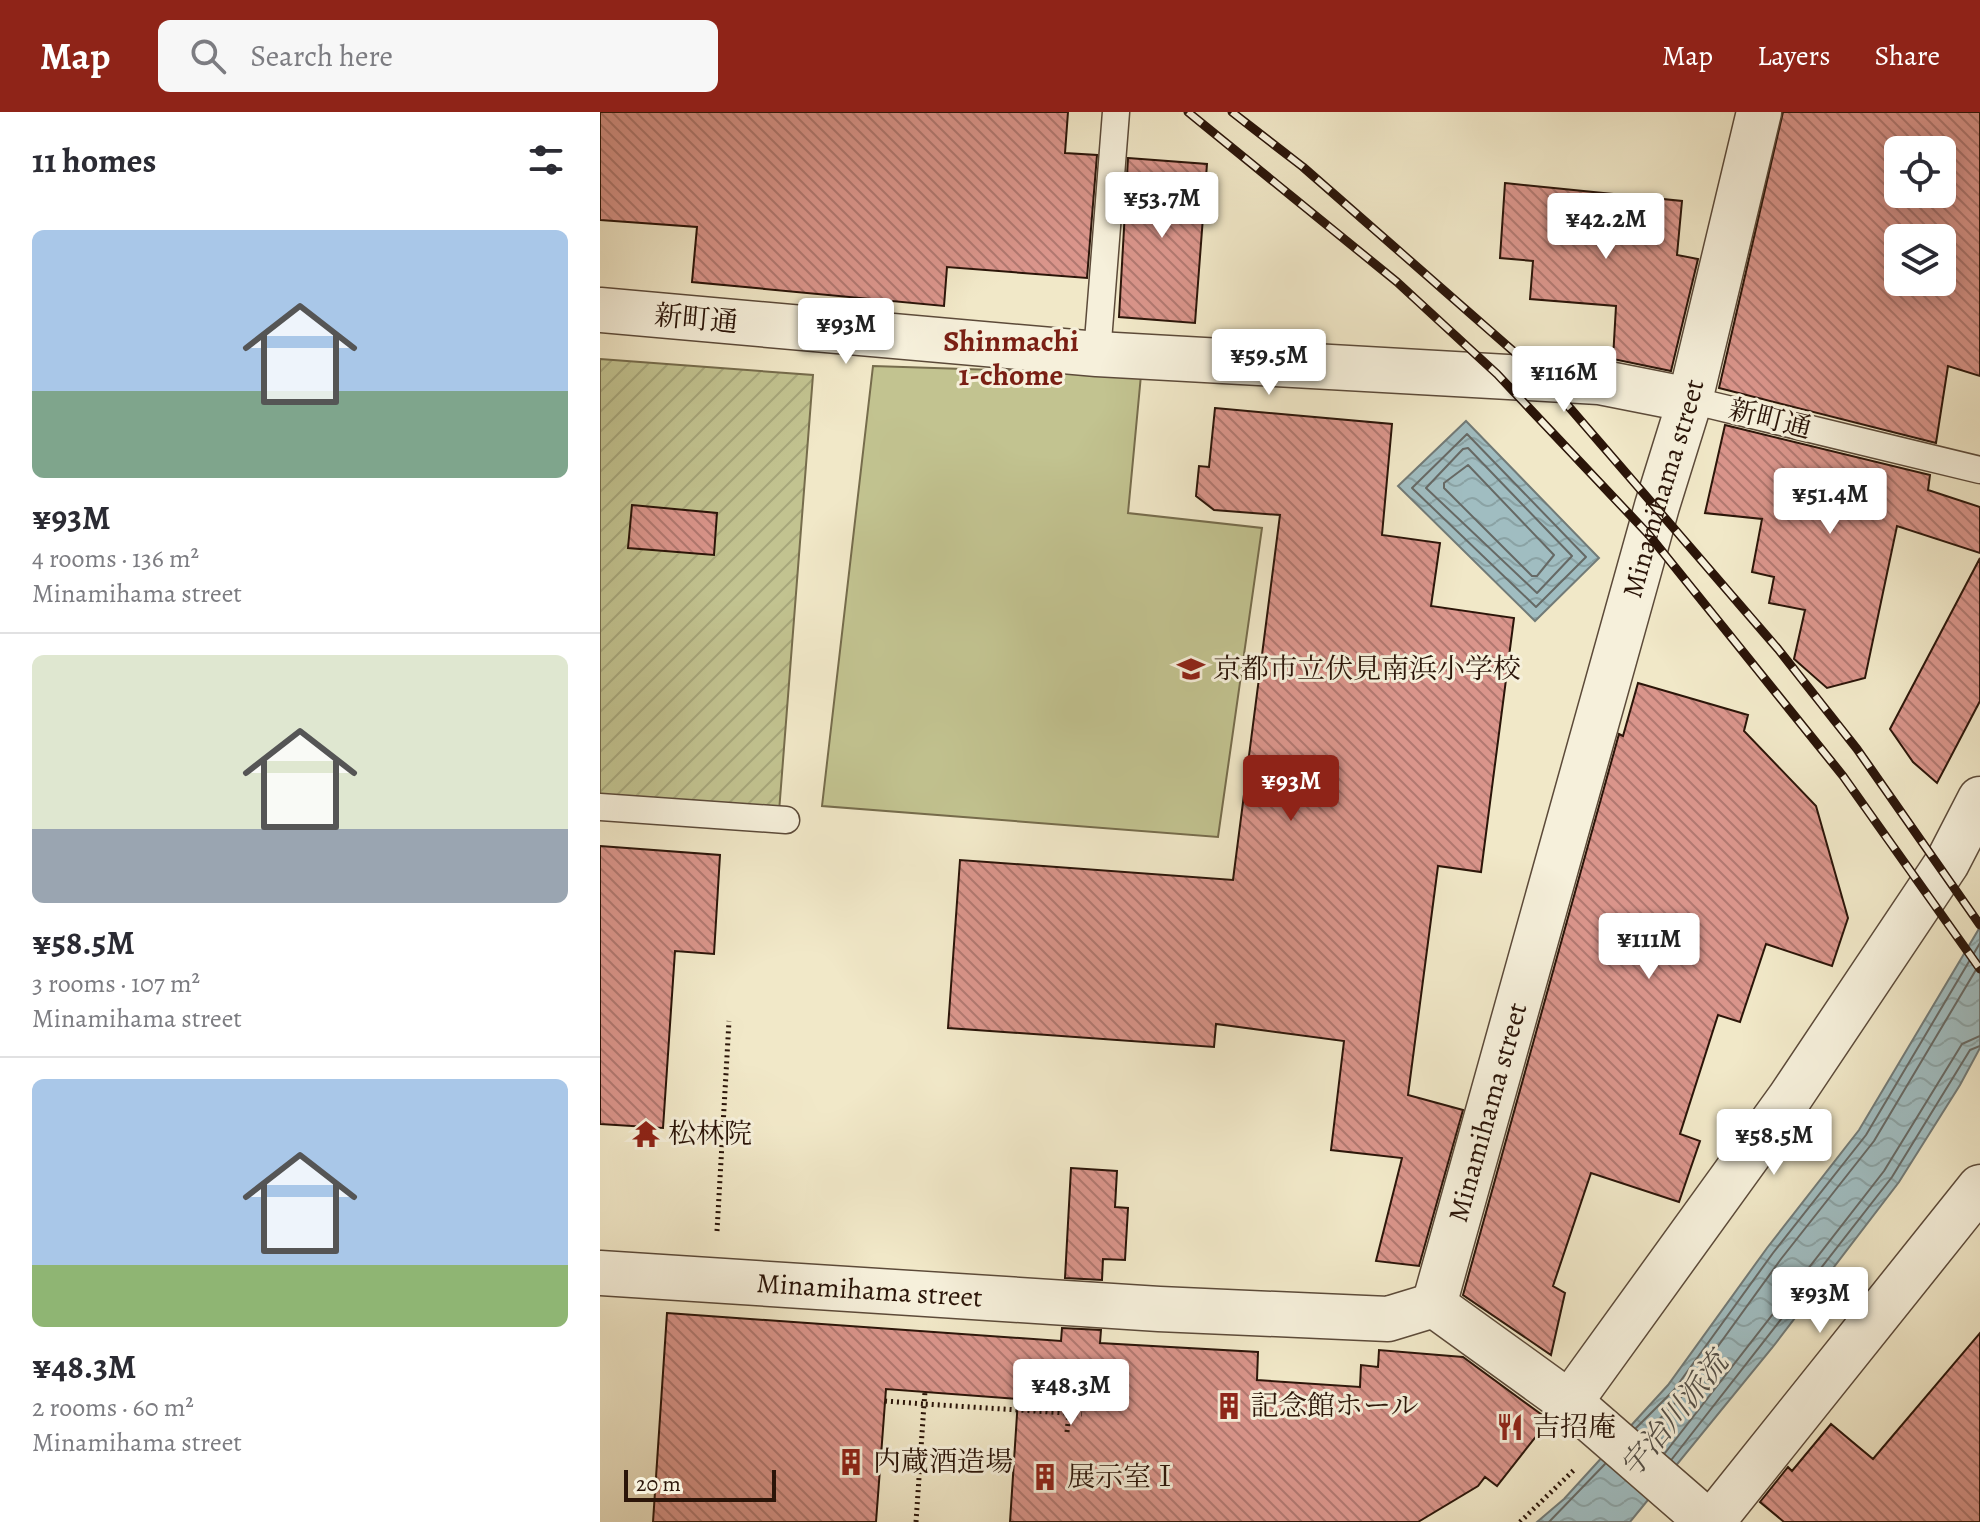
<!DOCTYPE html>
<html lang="en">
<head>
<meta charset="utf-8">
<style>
	body { margin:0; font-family:Alegreya,"Noto Serif JP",serif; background:#f7f7f7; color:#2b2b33; height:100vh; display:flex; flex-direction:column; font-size:30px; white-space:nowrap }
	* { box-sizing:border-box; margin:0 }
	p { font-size:26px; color:#7c7c81 }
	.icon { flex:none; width:44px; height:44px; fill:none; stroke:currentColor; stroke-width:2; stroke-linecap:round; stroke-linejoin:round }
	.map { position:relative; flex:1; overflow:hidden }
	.sheet { display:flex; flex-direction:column; background:#fff; width:600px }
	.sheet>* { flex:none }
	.controls { position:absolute; left:1284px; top:24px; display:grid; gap:16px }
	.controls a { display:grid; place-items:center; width:72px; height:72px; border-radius:12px; background:#fff; box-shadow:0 4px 20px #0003; font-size:40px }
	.scale { position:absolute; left:24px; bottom:20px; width:152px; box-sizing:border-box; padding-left:8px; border:4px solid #2b1509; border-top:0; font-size:22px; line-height:28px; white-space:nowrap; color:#2b1509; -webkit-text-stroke:6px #f6f0db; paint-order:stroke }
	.price { position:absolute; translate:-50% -68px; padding:0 18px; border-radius:8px; background:#fff; color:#222; font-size:26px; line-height:52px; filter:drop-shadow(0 2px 4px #0008) }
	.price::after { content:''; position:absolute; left:50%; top:48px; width:24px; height:18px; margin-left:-12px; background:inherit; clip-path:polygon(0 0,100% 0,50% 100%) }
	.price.selected { background:#8f2418; color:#fff }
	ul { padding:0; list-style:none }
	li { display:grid; align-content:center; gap:16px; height:424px; padding:0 32px }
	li+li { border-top:2px solid #e1e1e2 }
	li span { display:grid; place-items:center; height:248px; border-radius:12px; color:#555 }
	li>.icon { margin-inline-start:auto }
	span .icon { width:144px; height:144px; fill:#fffc; stroke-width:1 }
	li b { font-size:34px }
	h2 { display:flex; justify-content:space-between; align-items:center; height:96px; padding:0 32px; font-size:34px }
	header { display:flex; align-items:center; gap:48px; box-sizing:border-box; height:112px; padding:0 40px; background:#8f2418; color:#fff }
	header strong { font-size:38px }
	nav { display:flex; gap:44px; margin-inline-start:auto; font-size:28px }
	.search { width:560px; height:72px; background:#f7f7f7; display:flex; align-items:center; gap:20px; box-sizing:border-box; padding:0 28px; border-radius:12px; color:#7c7c81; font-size:30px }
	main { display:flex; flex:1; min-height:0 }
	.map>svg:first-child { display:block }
	.grass { fill:#c2c390; stroke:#766c4c; stroke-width:2 }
	.garden { fill:url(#garden-furrows); stroke:#766c4c; stroke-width:2 }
	.water { fill:url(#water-waves); stroke:#717a77; stroke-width:2 }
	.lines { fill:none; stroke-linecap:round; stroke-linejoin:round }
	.shore { stroke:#666965; stroke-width:2 }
	.building { fill:url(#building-back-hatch); stroke:#2b1509; stroke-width:2; fill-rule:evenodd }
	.service-casing { stroke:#5c4a39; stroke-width:29 }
	.minor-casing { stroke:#5c4a39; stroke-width:47 }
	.path { stroke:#2b1509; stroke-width:5; stroke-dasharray:2 4; stroke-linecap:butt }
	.service { stroke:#f6f0db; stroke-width:26 }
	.minor { stroke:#f6f0db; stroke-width:44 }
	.rail-casing { stroke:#2b1509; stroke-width:9 }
	.rail { stroke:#f6f0db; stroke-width:6; stroke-dasharray:18; stroke-linecap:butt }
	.labels { text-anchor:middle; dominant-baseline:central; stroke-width:6; stroke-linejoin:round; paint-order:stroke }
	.street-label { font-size:28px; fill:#2b1509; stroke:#f6f0db }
	.poi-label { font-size:28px; fill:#2b1509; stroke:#f6f0db; text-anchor:start }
	.neighbourhood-label { font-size:30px; font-weight:bold; fill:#7a1f14; stroke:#f6f0db }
	.water-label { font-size:30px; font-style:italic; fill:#545049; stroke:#f6f0db }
</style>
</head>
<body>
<header>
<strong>Map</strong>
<div class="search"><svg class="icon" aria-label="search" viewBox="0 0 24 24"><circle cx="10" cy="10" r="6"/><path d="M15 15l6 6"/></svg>Search here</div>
<nav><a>Map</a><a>Layers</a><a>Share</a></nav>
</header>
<main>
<section class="sheet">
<h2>11 homes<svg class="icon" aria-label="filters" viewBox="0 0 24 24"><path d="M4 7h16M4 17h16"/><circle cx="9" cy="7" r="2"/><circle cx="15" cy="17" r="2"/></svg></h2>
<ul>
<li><span style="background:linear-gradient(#a9c7e8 65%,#7fa58c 0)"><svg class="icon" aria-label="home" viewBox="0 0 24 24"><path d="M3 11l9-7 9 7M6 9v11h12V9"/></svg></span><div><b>¥93M</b><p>4 rooms · 136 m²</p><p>Minamihama street</p></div></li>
<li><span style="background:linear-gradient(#dfe7d0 70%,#9aa5b1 0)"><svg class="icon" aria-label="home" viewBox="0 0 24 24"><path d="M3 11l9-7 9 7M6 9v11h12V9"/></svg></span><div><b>¥58.5M</b><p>3 rooms · 107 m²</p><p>Minamihama street</p></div></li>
<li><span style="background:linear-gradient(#a9c7e8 75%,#8fb573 0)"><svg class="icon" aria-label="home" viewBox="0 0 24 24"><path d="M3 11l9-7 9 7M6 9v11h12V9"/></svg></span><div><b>¥48.3M</b><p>2 rooms · 60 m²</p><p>Minamihama street</p></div></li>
</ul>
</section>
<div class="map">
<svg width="1380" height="1410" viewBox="0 0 1380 1410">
	<defs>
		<pattern id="garden-furrows" width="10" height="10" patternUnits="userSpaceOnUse" patternTransform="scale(2)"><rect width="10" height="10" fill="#c2c390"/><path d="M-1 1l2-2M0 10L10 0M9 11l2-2" fill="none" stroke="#a7a77b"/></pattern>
		<pattern id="water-waves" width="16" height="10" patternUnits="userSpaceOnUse" patternTransform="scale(2)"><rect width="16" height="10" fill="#a0bdc1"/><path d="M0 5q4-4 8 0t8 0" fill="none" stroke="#8aa2a4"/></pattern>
		<pattern id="building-back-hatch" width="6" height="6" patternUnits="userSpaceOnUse" patternTransform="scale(2)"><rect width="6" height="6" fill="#da958b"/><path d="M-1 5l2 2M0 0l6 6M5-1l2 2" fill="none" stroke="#b17870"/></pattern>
	</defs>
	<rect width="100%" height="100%" fill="#f1e8c8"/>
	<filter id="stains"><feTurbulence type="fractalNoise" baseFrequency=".0025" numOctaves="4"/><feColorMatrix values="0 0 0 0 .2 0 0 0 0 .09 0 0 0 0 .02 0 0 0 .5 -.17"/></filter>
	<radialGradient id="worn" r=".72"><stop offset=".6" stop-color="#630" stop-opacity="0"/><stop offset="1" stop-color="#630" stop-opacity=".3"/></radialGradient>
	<!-- grass -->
	<path class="grass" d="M273,254L541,263L528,401L662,416L618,725L222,694Z"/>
	<!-- garden -->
	<path class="garden" d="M0,247L213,263L179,700L0,687Z"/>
	<!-- water -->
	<path class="water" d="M866,309L999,446L935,509L798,374Z
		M1380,815V936L1360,973L1299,1070L1172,1236L1030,1410H937L964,1387L1068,1273L1167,1136L1259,1018Z"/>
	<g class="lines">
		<!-- shore -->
		<path class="shore" d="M867,322L986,445L936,495L812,376Z
			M868,336L972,444L937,481L826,376L863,337Z
			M868,353L954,443L937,464H932L844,376V371Z
			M1036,1316L1074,1278L1173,1141L1266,1023L1380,831
			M1044,1323L1082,1284L1181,1147L1274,1029L1380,851
			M1065,1341L1284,1059L1362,932L1380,924
			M1072,1347L1292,1065L1370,938L1380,934
			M949,1410L1005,1352"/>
	</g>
	<!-- building -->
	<path class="building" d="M0,0H468L465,41L497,43L487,166L347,155L344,194L92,170L97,115L0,108Z
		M1183,0H1380V264L1348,254L1336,331L1119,276ZM1298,38H1342V82H1298ZM1298,126H1342V170H1298Z
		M528,46L607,52L595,211L519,205Z
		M905,71L1082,89L1077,143L1098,147L1071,259L1013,247L1016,194L930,187L933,149L900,146Z
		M615,296L792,312L782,423L840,431L831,494L914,506L881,760L838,754L808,983L863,998L819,1154L776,1149L802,1046L731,1038L744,929L616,912L614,935L348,916L360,748L633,768L680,403L614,398L596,384L599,354L609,355Z
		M1125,313L1330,363L1328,378L1380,395V441L1297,414L1265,566L1227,576L1194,547L1205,498L1169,491L1174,465L1152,460L1162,407L1105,401Z
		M32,393L117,401L114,443L28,436Z
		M1380,446V589L1337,671L1313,650L1290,617Z
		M1038,571L1148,603L1144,619L1216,694L1248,806L1232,854L1166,832L1140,910L1118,903L1080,1022L1100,1029L1079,1090L991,1061L953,1174L965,1181L951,1243L863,1183L1019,622L1023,624Z
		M0,734L120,743L114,842L75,839L63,1016L0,1012Z
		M471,1056L517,1059L515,1095L528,1096L525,1148L503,1147L502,1168L465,1166Z
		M67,1201L461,1229L462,1216L501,1218L500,1231L658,1240L657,1268L760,1275L761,1253L778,1255L779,1238L863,1245L949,1308L897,1374L885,1365L878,1374L818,1410H410L418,1287L286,1277L276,1410H53Z
		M1380,1221V1410H1184L1160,1390L1188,1355L1192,1359L1231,1312L1273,1347Z"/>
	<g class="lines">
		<!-- service casing -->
		<g class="service-casing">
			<path id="service" d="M497,242L516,0
				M1090,288L1380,358
				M0,695L186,708"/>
		</g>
		<!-- minor casing -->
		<g class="minor-casing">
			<g id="minor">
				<path d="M0,198L497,242L999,270L1090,288"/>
				<path id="s1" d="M0,1161L559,1197L788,1207L834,1193"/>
				<path id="s2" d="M834,1193L1057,394L1090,288L1159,0"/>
				<path d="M834,1193L978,1297L1108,1410"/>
				<path d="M970,1290L1189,987L1347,751L1380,687"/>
				<path d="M1112,1410L1380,1075"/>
			</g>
		</g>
		<!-- path -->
		<path class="path" d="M117,1119L129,909
			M285,1289L324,1292L325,1280
			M467,1320L469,1301
			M316,1410L324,1292L482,1302
			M920,1410L974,1358"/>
		<!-- service -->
		<use href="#service" class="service"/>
		<!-- minor -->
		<use href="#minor" class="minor"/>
		<!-- rail casing -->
		<g class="rail-casing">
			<path id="rail" d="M588,0L797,170L897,262L1049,423L1243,664L1380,857
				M632,0L703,55L944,266L1178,537L1257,637L1380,813"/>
		</g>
		<!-- rail -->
		<use href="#rail" class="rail"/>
	</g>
	<!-- icons -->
	<defs>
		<g id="school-bare" transform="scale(2.16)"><path d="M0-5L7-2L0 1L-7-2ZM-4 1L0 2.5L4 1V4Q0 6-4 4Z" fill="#8f2418" stroke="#f6f0db" stroke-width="2.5" paint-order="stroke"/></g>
		<g id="temple-bare" transform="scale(2.16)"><path d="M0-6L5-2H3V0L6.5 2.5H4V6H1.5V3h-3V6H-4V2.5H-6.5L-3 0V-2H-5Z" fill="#8f2418" stroke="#f6f0db" stroke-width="2.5" paint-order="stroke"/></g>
		<g id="building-bare" transform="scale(2.16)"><path d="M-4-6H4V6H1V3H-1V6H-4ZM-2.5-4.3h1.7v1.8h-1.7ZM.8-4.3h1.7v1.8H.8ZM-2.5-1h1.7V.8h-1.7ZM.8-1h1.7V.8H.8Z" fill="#8f2418" stroke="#f6f0db" stroke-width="2.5" paint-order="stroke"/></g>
		<g id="restaurant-bare" transform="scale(2.16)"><path d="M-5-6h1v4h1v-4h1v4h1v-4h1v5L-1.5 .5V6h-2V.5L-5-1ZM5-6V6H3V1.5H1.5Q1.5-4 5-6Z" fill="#8f2418" stroke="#f6f0db" stroke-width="2.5" paint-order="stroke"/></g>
	</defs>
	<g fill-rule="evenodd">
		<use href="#school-bare" x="591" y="557"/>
		<use href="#temple-bare" x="46" y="1022"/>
		<use href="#building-bare" x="629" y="1294"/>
		<use href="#restaurant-bare" x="910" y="1315"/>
		<use href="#building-bare" x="251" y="1350"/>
		<use href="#building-bare" x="445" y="1365"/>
	</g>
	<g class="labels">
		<!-- street labels -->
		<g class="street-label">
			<text transform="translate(96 207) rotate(5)">新町通</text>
			<text transform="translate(1170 307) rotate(14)">新町通</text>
			<text stroke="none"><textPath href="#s2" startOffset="848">Minamihama street</textPath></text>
			<text stroke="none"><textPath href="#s2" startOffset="200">Minamihama street</textPath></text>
			<text stroke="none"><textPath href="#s1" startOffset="270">Minamihama street</textPath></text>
		</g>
		<!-- poi labels -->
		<g class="poi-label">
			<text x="613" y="557">京都市立伏見南浜小学校</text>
			<text x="68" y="1022">松林院</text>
			<text x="651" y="1294">記念館ホール</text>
			<text x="932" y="1315">吉招庵</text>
			<text x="273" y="1350">内蔵酒造場</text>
			<text x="467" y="1365">展示室Ⅰ</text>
		</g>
		<!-- neighbourhood labels -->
		<g class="neighbourhood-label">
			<text x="411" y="229">Shinmachi<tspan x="411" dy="34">1-chome</tspan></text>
		</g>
		<!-- water labels -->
		<g class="water-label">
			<text transform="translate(1074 1303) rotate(-51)">宇治川派流</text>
		</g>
	</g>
	<rect width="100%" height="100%" filter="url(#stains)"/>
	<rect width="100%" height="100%" fill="url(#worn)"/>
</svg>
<div class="controls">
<a><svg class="icon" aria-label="locate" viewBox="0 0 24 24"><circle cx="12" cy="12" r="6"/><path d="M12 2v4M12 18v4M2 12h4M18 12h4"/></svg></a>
<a><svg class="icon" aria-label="layers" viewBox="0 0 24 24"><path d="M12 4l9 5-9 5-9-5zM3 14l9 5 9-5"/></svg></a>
</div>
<div class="scale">20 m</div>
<b class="price" style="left:562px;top:128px">¥53.7M</b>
<b class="price" style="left:1006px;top:149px">¥42.2M</b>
<b class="price" style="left:246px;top:254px">¥93M</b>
<b class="price" style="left:669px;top:285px">¥59.5M</b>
<b class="price" style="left:964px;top:302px">¥116M</b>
<b class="price" style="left:1230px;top:424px">¥51.4M</b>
<b class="price selected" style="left:691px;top:711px">¥93M</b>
<b class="price" style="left:1049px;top:869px">¥111M</b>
<b class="price" style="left:1174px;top:1065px">¥58.5M</b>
<b class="price" style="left:1220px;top:1223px">¥93M</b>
<b class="price" style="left:471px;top:1315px">¥48.3M</b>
</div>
</main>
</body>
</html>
